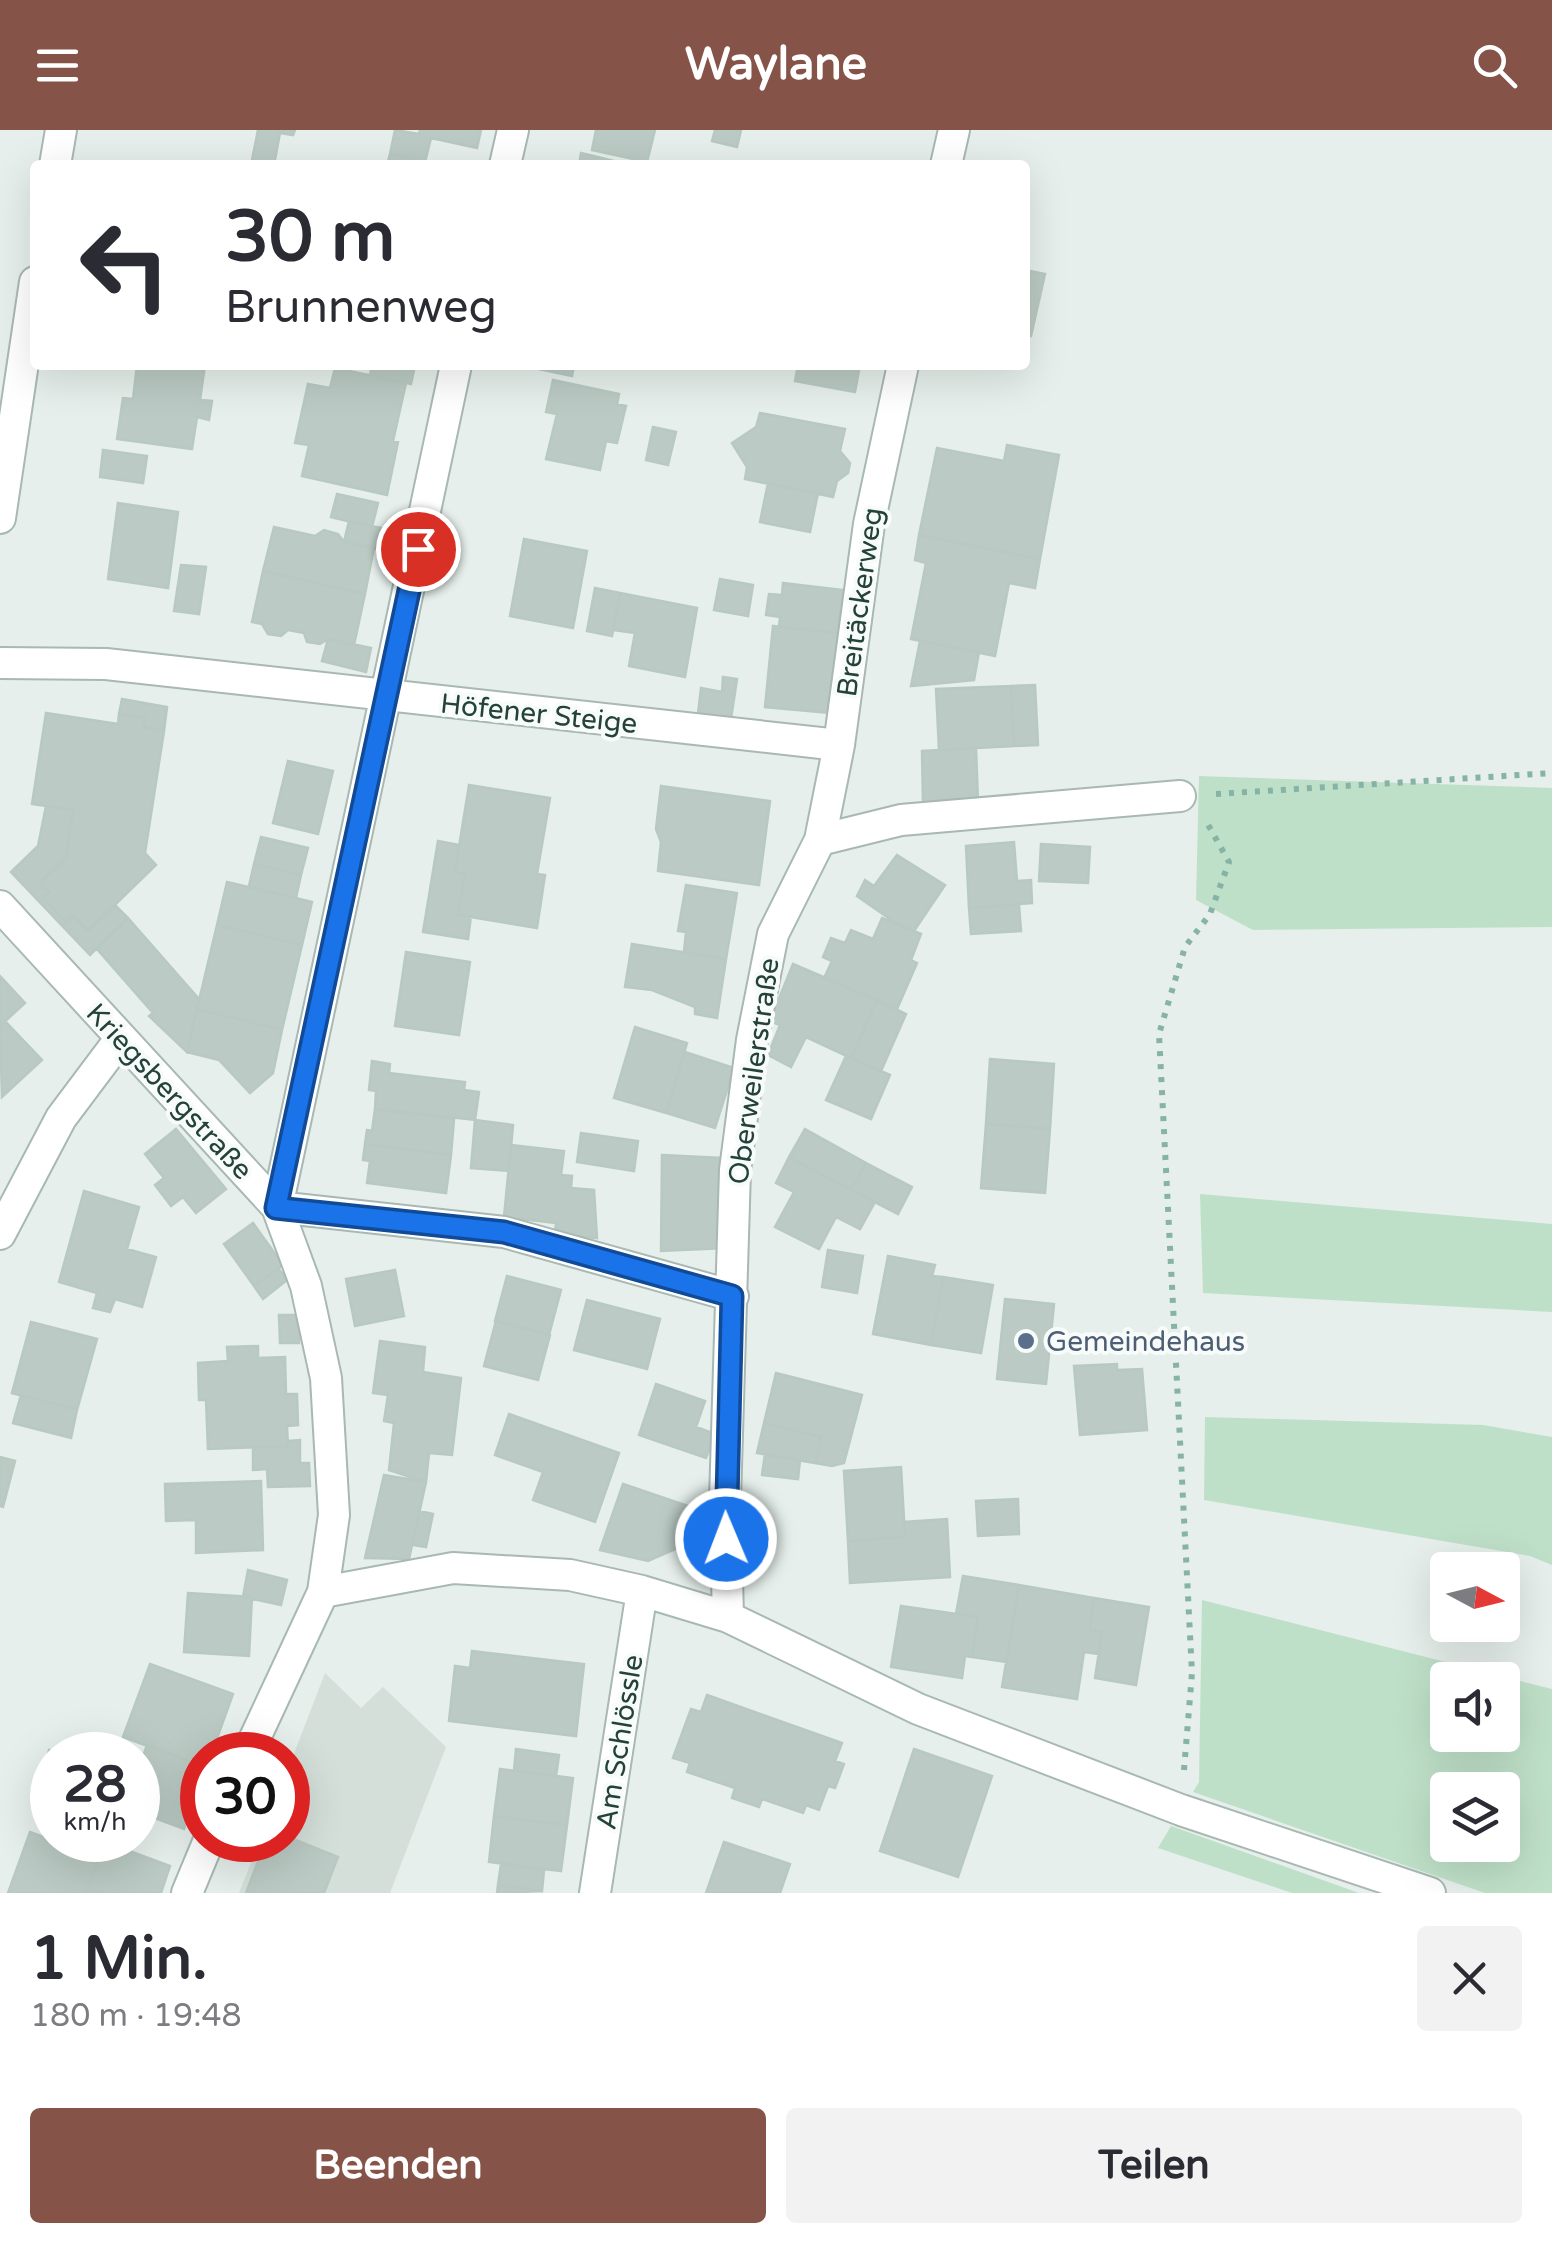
<!DOCTYPE html>
<html lang="de">
<meta charset="utf-8">
<style>
:root{--surface:#fff;--page:#f2f2f3;--text:#2b2b33;--muted:#7c7c81;--accent:#855347}
body{margin:0;font-family:"Varela Round",sans-serif;background:var(--page);color:var(--text);height:100vh;display:flex;flex-direction:column;font-size:38px;white-space:nowrap}
*{box-sizing:border-box;margin:0}
p{font-size:32px;color:var(--muted)}
.icon{flex:none;width:55px;height:55px;fill:none;stroke:currentColor;stroke-width:2;stroke-linecap:round;stroke-linejoin:round}
.map{position:relative;height:1763px;overflow:hidden}
.side{display:flex;flex-direction:column;background:var(--surface);flex:1}
.side>*{flex:none}
.banner{position:absolute;left:30px;top:30px;width:1000px;height:210px;border-radius:10px;box-shadow:0 10px 40px #0002;background:#fff;color:var(--text);overflow:hidden}
.needle{width:65px;rotate:97deg}
.controls{position:absolute;left:1430px;top:1422px;display:grid;gap:20px}
.controls a{display:grid;place-items:center;width:90px;height:90px;border-radius:10px;background:var(--surface);box-shadow:0 10px 40px #0002;font-size:50px}
.speed{position:absolute;left:30px;top:1602px;display:flex;gap:20px;font-size:50px;font-weight:700;text-align:center}
.speed>*{display:grid;place-content:center;width:130px;height:130px;border-radius:50%;background:var(--surface);box-shadow:0 10px 40px #0002;line-height:1}
.speed small{font-size:25px;font-weight:400}
.speed .limit{border:15px solid #d22;background:#fff;color:#111}
.pin{position:absolute;display:grid;place-items:center;width:85px;height:85px;color:#fff;margin:-42px;border:5px solid #fff;border-radius:50%;box-shadow:0 2px 10px #0007}
.me{position:absolute;width:110px;margin:-55px;rotate:359deg;stroke-linejoin:round;filter:drop-shadow(0 0 8px #0008)}
.turn{display:flex;align-items:center;gap:35px;height:210px;padding:0 30px;font-size:45px}
.turn .icon{width:130px;height:130px;stroke-width:2.5}
.turn b{display:block;font-size:70px;line-height:85px}
.round{display:grid;place-items:center;flex:none;width:105px;height:105px;border-radius:10px;background:var(--page)}
.head{display:flex;align-items:center;justify-content:space-between;height:170px;padding:0 30px}
h1{font-size:60px;font-weight:800;line-height:75px}
.action{display:flex;gap:20px;margin-top:auto;padding:20px 30px}
.action a{flex:1;height:115px;border-radius:10px;background:var(--accent);color:#fff;font-size:40px;font-weight:800;line-height:115px;text-align:center}
.action a+a{background:var(--page);color:var(--text)}
header{display:flex;justify-content:space-between;align-items:center;height:130px;padding:0 30px;background:var(--accent);color:#fff;font-size:45px;font-weight:800}
.map>svg:first-child{display:block}
.built{fill:#d4dfda}
.green{fill:#bfe0c8;fill-rule:evenodd}
.building{fill:#bbcac4;stroke:#b8c9c2;stroke-width:2.5}
.lines{fill:none;stroke-linecap:round;stroke-linejoin:round}
.street-casing{stroke:#a8b8b2;stroke-width:34}
.path{stroke:#86b3a5;stroke-width:6;stroke-dasharray:5 8;stroke-linecap:butt}
.street{stroke:#fff;stroke-width:30}
.route-casing{stroke:#114b97;stroke-width:25}
.route{stroke:#1a73e8;stroke-width:18}
.service-dot{fill:#5c6f8a;stroke:#f7fbf9;stroke-width:4}
.labels{text-anchor:middle;stroke-width:8;stroke-linejoin:round;paint-order:stroke}
.street-label{font-size:28px;fill:#24423a;stroke:#f7fbf9}
.service-label{font-size:28px;fill:#4e5e75;stroke:#f7fbf9;text-anchor:start}
</style>
<header><svg class="icon" aria-label="menu" viewBox="0 0 24 24"><path d="M4 6h16M4 12h16M4 18h16"/></svg>Waylane<svg class="icon" aria-label="search" viewBox="0 0 24 24"><circle cx="10" cy="10" r="6"/><path d="M15 15l6 6"/></svg></header>
<div class="map">
<svg width="1552" height="1763" viewBox="0 0 1552 1763">
<rect width="100%" height="100%" fill="#e6efeb"/>
<path class="built" d="M325 1543 361 1578 383 1557 446 1617 390 1763H239L260 1710H288V1639Z"/>
<path class="green" d="M1199 646 1552 658V797L1253 800 1196 770Z
M1200 1064 1552 1094V1182L1203 1163Z
M1205 1287 1483 1295 1552 1307V1435L1530 1426 1204 1370Z
M1202 1470 1552 1559V1763H1485L1193 1662 1199 1652ZM1448 1550H1502V1605H1448ZM1502 1660V1715H1448V1660Z
M1171 1696 1359 1763H1292L1158 1718Z"/>
<path class="building" d="M258 0H295L293 5 280 3 274 35H251Z
M395 0 419 4 420 0H481L477 18 431 8 425 32 390 24Z
M596 0H655L647 32 592 20Z
M715 0H741L737 17 712 11Z
M581 23 626 34V35H579Z
M390 24 425 32V35H387Z
M1025 140 1045 144 1031 206 1025 204Z
M137 235H205L200 270 212 271 209 290 197 287 192 319 117 309 123 268 133 269Z
M372 235H415L411 254 370 245Z
M529 235H574L572 246 529 237Z
M798 235H860L855 262 795 251Z
M335 238 406 253 393 311 398 312 387 365 302 346 309 315 295 313 308 254 330 258Z
M553 250 619 264 617 274 626 276 617 313 606 311 600 340 546 329 557 284 546 282Z
M760 283 845 299 840 321 850 333 848 343 837 351 833 367 745 349 747 337 732 313 756 297Z
M653 297 676 302 668 335 646 330Z
M1007 315 1059 325 1040 429 919 405 937 318 1004 331Z
M103 320 147 326 143 353 100 347Z
M768 353 818 363 810 402 760 392Z
M337 364 378 373 372 397 331 387Z
M118 373 178 382 168 458 108 449Z
M349 391 395 401 391 422 344 412Z
M274 397 315 406 324 400 338 404 344 412 374 418 365 464 263 441Z
M919 405 1040 429 1035 458 1009 453 995 526 911 509 926 433 915 430Z
M524 409 587 421 573 498 510 486Z
M181 435 206 437 199 484 174 481Z
M263 441 365 464 354 515 328 509 320 514 307 512 304 503 288 500 281 506 268 504 262 494 252 492Z
M720 449 753 455 748 486 714 480Z
M783 453 843 460 838 503 779 497 780 487 766 485 769 464 782 465Z
M595 458 620 463 612 506 587 501Z
M620 463 697 478 685 547 629 536 635 503 613 500Z
M773 496 838 503 829 583 765 577Z
M328 509 371 518 366 542 322 531Z
M920 511 979 522 974 550 911 556Z
M723 547 737 549 731 589 698 584 701 558 722 562Z
M1035 555 1038 615 1014 616 1011 556Z
M1011 556 1014 616 939 620 936 559Z
M122 569 167 577 164 601 144 597 145 588 119 584Z
M46 583 118 594 119 584 145 588 144 597 164 601 145 723 156 735 88 801 73 786 66 792 43 768 49 762 40 753 66 728 73 680 32 674Z
M976 618 978 672 923 674 922 621Z
M288 631 333 641 318 704 273 693Z
M469 655 550 668 537 744 545 745 537 798 458 785 465 743 455 742Z
M661 656 770 671 759 755 658 741 661 712 656 699Z
M46 676 73 680 66 728 40 753 49 762 43 768 66 792 73 786 88 801 115 775 128 788 90 825 11 742 38 716Z
M261 707 308 718 301 745 254 734Z
M438 711 459 715 455 742 465 743 458 785 471 786 468 809 423 802Z
M1014 712 1017 751 1031 750 1032 773 969 778 966 716Z
M1041 714 1090 717 1088 753 1039 751Z
M897 725 945 755 914 801 897 794 857 766 865 750 874 756Z
M254 734 301 745 296 768 249 756Z
M227 752 312 772 302 815 217 795Z
M686 755 737 763 726 829 684 822 686 802 678 801Z
M1019 775 1021 801 971 804 969 778Z
M128 788 199 869 187 922 149 886 153 883 97 819Z
M882 788 921 804 911 830 917 833 897 879 824 848 832 831 823 827 831 808 845 813 851 800 873 809Z
M217 795 302 815 282 900 197 879Z
M632 814 726 829 717 888 695 884V877L652 860 625 857Z
M406 822 470 832 459 905 395 896Z
M793 834 877 870 851 928 806 907 791 937 768 925 780 895 770 891Z
M0 846 25 873 0 896Z
M877 870 906 884 881 941 851 928Z
M197 879 282 900 273 943 250 963 219 930 187 922Z
M5 891 42 930 2 967 0 896Z
M635 897 687 913 666 983 614 968Z
M685 922 734 938 715 998 666 983Z
M846 926 890 945 871 989 826 970Z
M990 929 1054 934 1050 999 986 994Z
M372 931 390 934 389 943 465 952 464 960 479 962 475 990 375 979 376 961 369 960Z
M375 979 454 989 451 1025 365 1014 367 1000 372 1001Z
M475 990 513 995 509 1041 471 1038Z
M986 994 1050 999 1045 1063 981 1058Z
M176 999 226 1059 196 1083 183 1067 171 1076 155 1055 164 1048 145 1024Z
M805 999 866 1033 851 1060 789 1027Z
M581 1003 638 1011 634 1041 577 1032Z
M365 1014 451 1025 446 1063 367 1053 370 1031 363 1030Z
M511 1015 564 1021 561 1045 572 1046 571 1058 594 1060 597 1108 555 1104 556 1093 504 1087Z
M662 1025 722 1028 725 1118 661 1121Z
M789 1027 875 1072 860 1099 836 1087 819 1119 775 1097 794 1062 776 1053Z
M866 1033 912 1057 898 1084 851 1060Z
M84 1061 139 1077 127 1119 156 1127 142 1177 115 1169 110 1182 93 1178 97 1163 59 1152Z
M253 1093 283 1135 254 1156 224 1114Z
M828 1120 863 1126 857 1163 822 1157Z
M888 1126 935 1135 932 1146 943 1147 931 1215 873 1204Z
M278 1138 287 1150 263 1169 254 1156Z
M395 1140 404 1186 355 1196 346 1149Z
M507 1146 561 1160 549 1205 495 1191Z
M943 1147 993 1155 981 1223 931 1215Z
M1005 1169 1054 1174 1046 1254 997 1249Z
M587 1170 660 1189 647 1239 574 1220Z
M279 1185H299V1213H280Z
M496 1191 550 1205 538 1250 484 1236Z
M31 1192 97 1209 77 1280 12 1263Z
M380 1211 425 1217 423 1242 461 1248 452 1325 429 1323 426 1352 389 1340 394 1293 384 1291 388 1265 373 1263Z
M258 1216V1228L285 1227 286 1264H297L298 1295 287 1296 288 1316 208 1319 206 1270H199L198 1233 228 1231 227 1217Z
M1117 1234V1240L1142 1239 1147 1300 1080 1305 1074 1236Z
M776 1243 862 1265 844 1333 832 1336 815 1333 821 1307 764 1293Z
M656 1254 705 1271 696 1297 715 1304 706 1328 639 1305Z
M21 1265 77 1280 71 1308 13 1293Z
M509 1284 619 1323 595 1392 533 1370 543 1342 495 1325Z
M764 1293 821 1307 815 1333 757 1323Z
M300 1310V1333H309L310 1356 268 1357 267 1339 253 1340V1317L288 1316V1311Z
M765 1324 800 1330 798 1349 762 1345Z
M0 1327 15 1331 3 1377 0 1376Z
M901 1337 905 1407 848 1411 844 1341Z
M384 1345 426 1352 409 1429 365 1428Z
M261 1351 263 1420 196 1423V1390L166 1391 165 1354Z
M623 1354 694 1378 680 1417 648 1431 600 1420Z
M1018 1369 1019 1404 978 1406 976 1371Z
M419 1381 433 1384 426 1417 413 1415Z
M947 1389 950 1447 850 1453 848 1411 905 1407 904 1392Z
M248 1440 287 1450 281 1475 243 1467Z
M963 1446 1019 1455 1007 1532 972 1527 978 1487 956 1484Z
M1019 1455 1094 1468 1090 1500 1102 1502 1099 1524 1084 1522 1077 1569 1002 1557Z
M188 1463 252 1467 249 1526 184 1522Z
M1094 1468 1149 1477 1136 1555 1095 1548 1102 1502 1090 1500Z
M901 1476 978 1487 972 1527 965 1526 962 1548 891 1537Z
M472 1521 584 1534 576 1606 449 1591 455 1536 470 1538Z
M150 1534 233 1564 211 1625H202V1636L123 1607Z
M707 1565 842 1613 835 1631 844 1634 835 1658 828 1656 819 1680 806 1675 803 1683 762 1669 759 1677 732 1668 735 1658 687 1642 690 1633 673 1628 691 1579 701 1582Z
M147 1615 202 1636V1647L184 1699 138 1682V1640Z
M516 1619 559 1625 556 1646 514 1641Z
M914 1619 992 1646 958 1747 880 1721Z
M49 1620 67 1625H52V1660L40 1657Z
M500 1639 573 1648 567 1695 494 1686Z
M494 1686 567 1695 561 1741 489 1732Z
M30 1702 99 1728 86 1763H8Z
M288 1707 338 1727 324 1763H246L266 1710Z
M90 1710H100L170 1736 161 1763H86L99 1728 85 1723Z
M724 1712 790 1734 780 1763H706Z
M501 1734 544 1740 542 1761 498 1755Z
M498 1755 542 1761 497 1763Z"/>
<g class="lines">
<g class="street-casing">
<path id="street" d="M55 35 61 0
M505 35 513 0
M946 35 954 0
M456 235 277 1077 504 1102 733 1166
M0 388 35 152
M0 533 106 534 839 615
M820 710 901 690 1180 666
M0 776 277 1077 306 1156 326 1248 334 1385 323 1462 247 1625
M0 1104 61 988 121 908
M323 1462 453 1438 570 1445 642 1461 728 1487 918 1579 1181 1680 1430 1763
M728 1487 725 1370 735 1040 752 910 773 804 820 710 839 615 869 394 903 235
M187 1763 209 1710
M595 1763 642 1461"/>
</g>
<path class="path" d="M1216 664 1552 643
M1184 1640 1192 1543 1159 904 1185 817 1210 784 1229 732 1206 691"/>
<use href="#street" class="street"/>
</g>
<g class="lines">
<g class="route-casing">
<path id="route" d="M418 419 276 1078 504 1102 732 1166 726 1409"/>
</g>
<use href="#route" class="route"/>
</g>
<circle class="service-dot" cx="1026" cy="1211" r="10"/>
<g class="labels">
<g class="street-label">
<text transform="translate(859 472) rotate(-82)" y="10">Breitäckerweg</text>
<text transform="translate(539 583) rotate(6)" y="10">Höfener Steige</text>
<text transform="translate(753 941) rotate(-82)" y="10">Oberweilerstraße</text>
<text transform="translate(170 961) rotate(47)" y="10">Kriegsbergstraße</text>
<text transform="translate(619 1612) rotate(-81)" y="10">Am Schlössle</text>
</g>
<g class="service-label">
<text x="1046" y="1221">Gemeindehaus</text>
</g>
</g>
</svg>
<div class="controls">
<a><svg class="needle" viewBox="-14 -14 28 28"><path d="M0-13l5 13h-10z" fill="#e53935"/><path d="M0 13l5-13h-10z" fill="#7c7c81"/></svg></a>
<a><svg class="icon" aria-label="sound" viewBox="0 0 24 24"><path d="M4 9h4l5-4v14l-5-4H4zM17 9q2 3 0 6"/></svg></a>
<a><svg class="icon" aria-label="layers" viewBox="0 0 24 24"><path d="M12 4l9 5-9 5-9-5zM3 14l9 5 9-5"/></svg></a>
</div>
<div class="speed"><div>28<small>km/h</small></div><div class="limit">30</div></div>
<div class="pin" style="left:418px;top:419px;background:#d93025"><svg class="icon" aria-label="arrive" viewBox="0 0 24 24"><path d="M6 21V4h12l-3 4 3 4H6"/></svg></div>
<svg class="me" style="left:726px;top:1409px" viewBox="-20 -20 40 40"><circle r="17" fill="#1a73e8" stroke="#fff" stroke-width="3"/><path d="M0-11L8 9 0 5-8 9z" fill="#fff"/></svg>
<div class="banner">
<div class="turn"><svg class="icon" aria-label="left" viewBox="0 0 24 24"><path d="M17 20v-9H6M10 6l-5 5 5 5"/></svg><div><b>30 m</b>Brunnenweg</div></div>
</div>
</div>
<section class="side">
<div class="head"><div><h1>1 Min.</h1><p>180 m · 19:48</p></div><a class="round"><svg class="icon" aria-label="close" viewBox="0 0 24 24"><path d="M6 6l12 12M18 6L6 18"/></svg></a></div>
<div class="action"><a>Beenden</a><a>Teilen</a></div>
</section>
